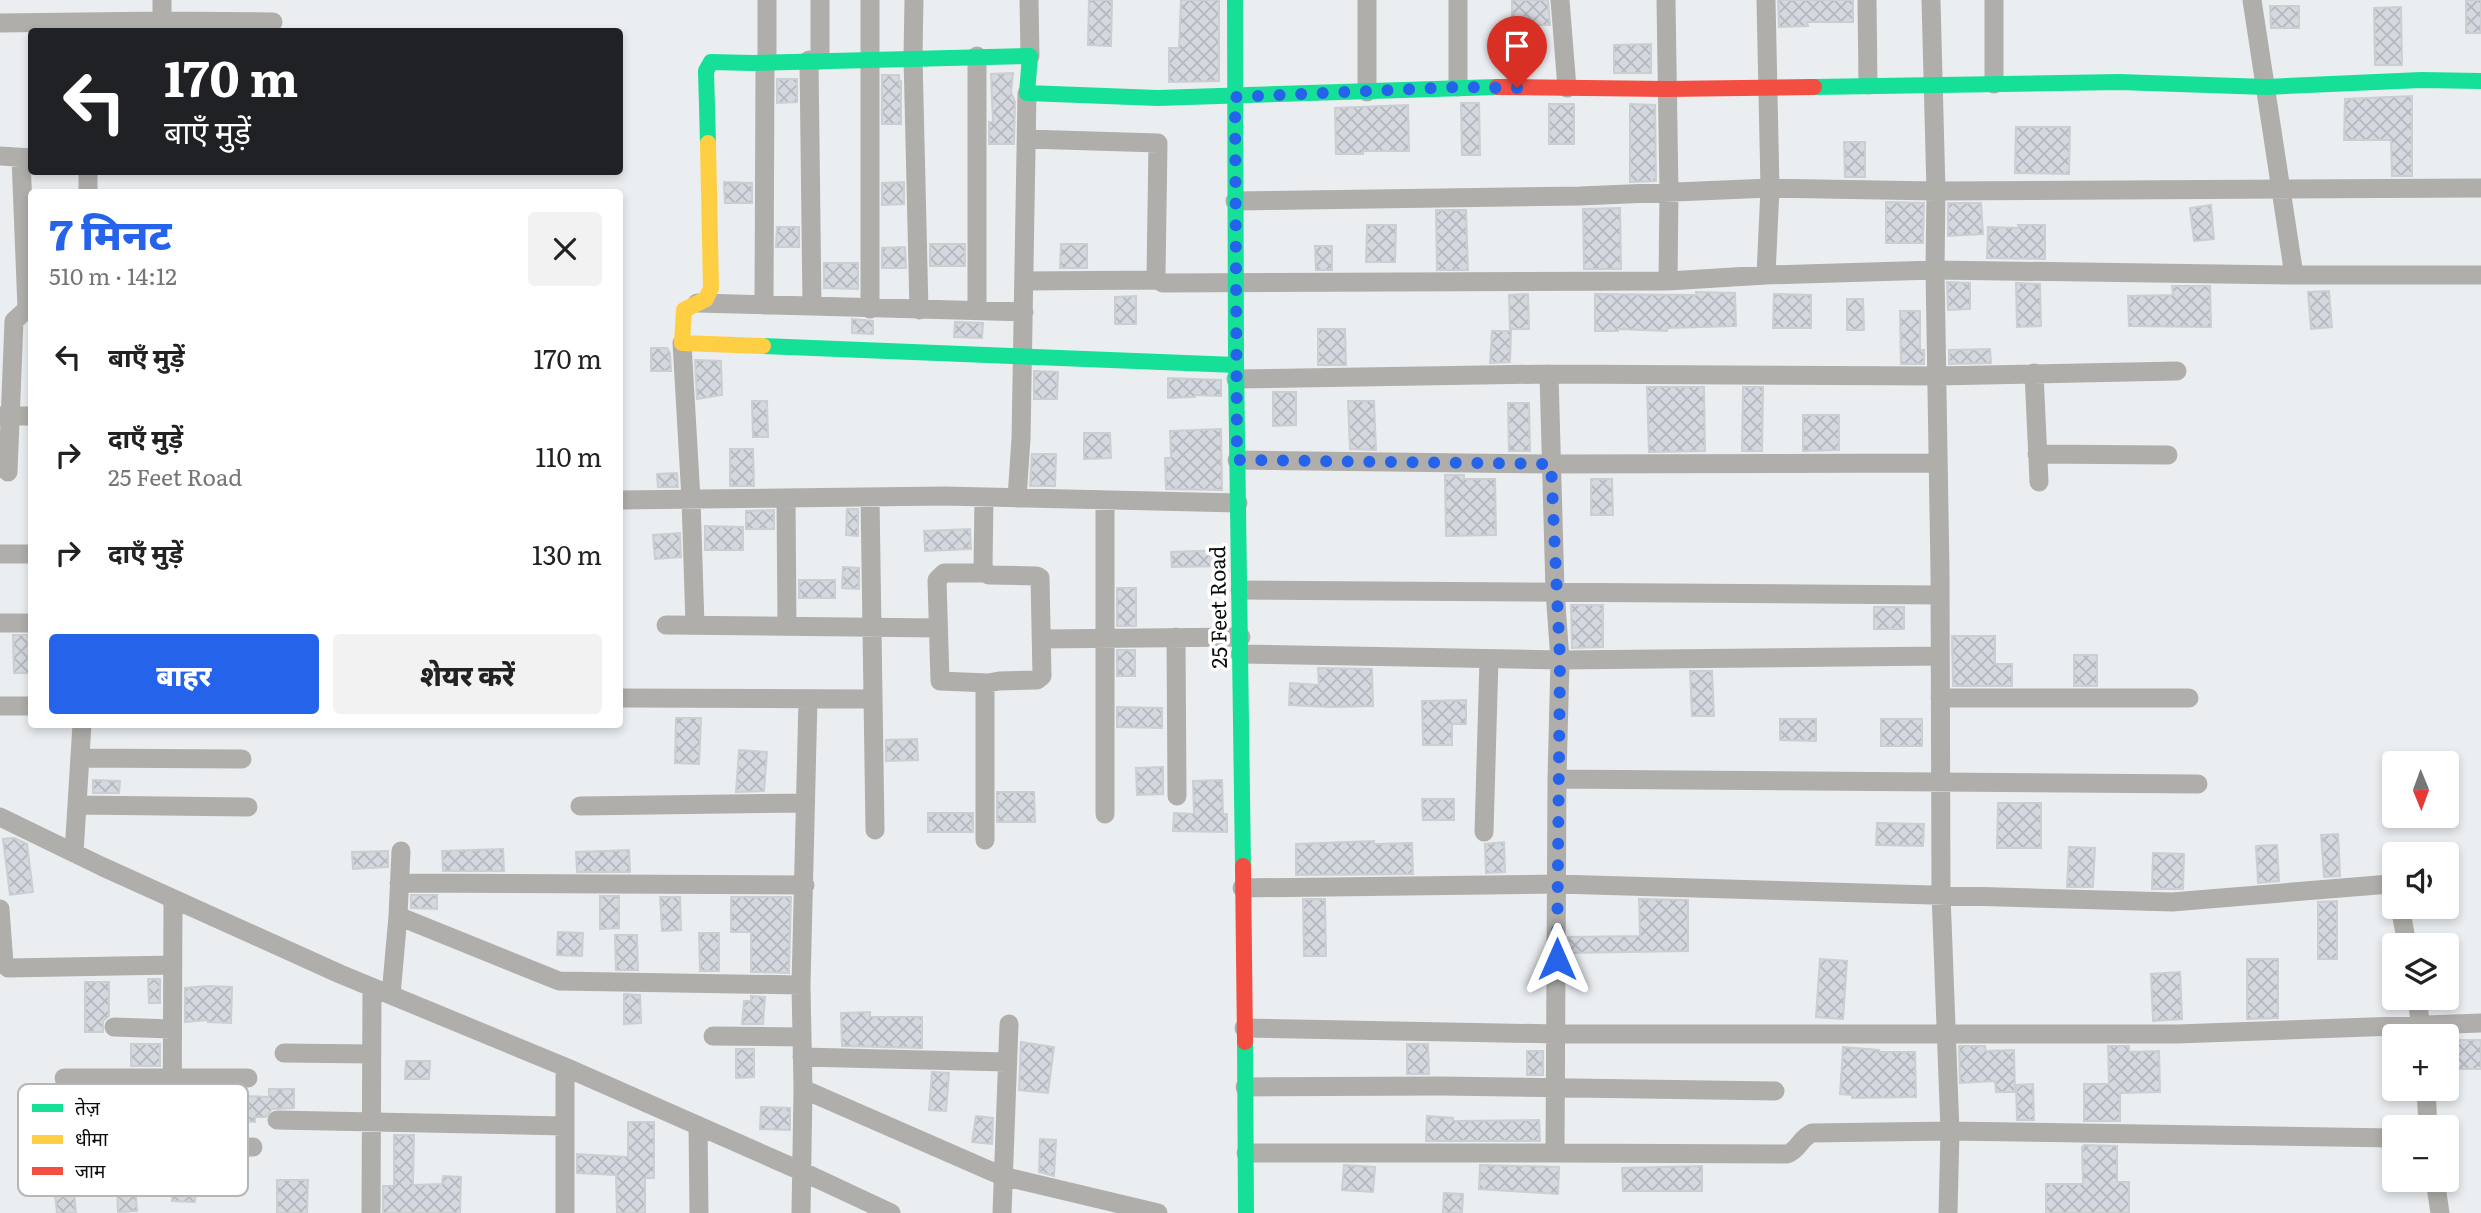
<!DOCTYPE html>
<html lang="hi">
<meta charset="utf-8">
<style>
:root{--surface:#fff;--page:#f2f2f2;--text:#222;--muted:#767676;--accent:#2563eb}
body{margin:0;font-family:Literata,"Noto Sans Devanagari",serif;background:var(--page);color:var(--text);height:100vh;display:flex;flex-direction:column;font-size:26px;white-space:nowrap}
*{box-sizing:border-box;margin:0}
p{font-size:23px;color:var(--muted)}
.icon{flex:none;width:38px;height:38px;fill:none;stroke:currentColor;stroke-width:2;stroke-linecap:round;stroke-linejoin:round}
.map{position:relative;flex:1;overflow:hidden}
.panel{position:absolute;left:28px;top:189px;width:595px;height:539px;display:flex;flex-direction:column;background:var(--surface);border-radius:7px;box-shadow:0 4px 10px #0003}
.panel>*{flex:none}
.hud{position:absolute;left:28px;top:28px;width:595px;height:147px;border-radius:7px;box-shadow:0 4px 10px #0003;background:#202124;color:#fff;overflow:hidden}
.needle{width:46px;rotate:179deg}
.tools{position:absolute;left:2382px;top:751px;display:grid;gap:14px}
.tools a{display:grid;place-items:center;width:77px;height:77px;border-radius:7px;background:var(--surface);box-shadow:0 4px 10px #0003;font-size:35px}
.pin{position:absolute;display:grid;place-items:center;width:60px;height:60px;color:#fff;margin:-72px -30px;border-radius:50% 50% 50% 0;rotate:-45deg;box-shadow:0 0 7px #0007}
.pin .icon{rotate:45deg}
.me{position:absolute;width:77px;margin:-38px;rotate:0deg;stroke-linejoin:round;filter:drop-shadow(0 0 5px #0008)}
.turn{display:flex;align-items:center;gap:24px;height:147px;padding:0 21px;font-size:32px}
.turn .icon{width:91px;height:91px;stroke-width:2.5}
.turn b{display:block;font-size:49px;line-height:60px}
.round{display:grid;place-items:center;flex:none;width:74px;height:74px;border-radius:7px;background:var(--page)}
.overview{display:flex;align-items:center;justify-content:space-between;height:119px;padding:0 21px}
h1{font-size:42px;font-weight:800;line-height:52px;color:var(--accent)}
.action{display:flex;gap:14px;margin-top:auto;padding:14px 21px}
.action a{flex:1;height:80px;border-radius:7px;background:var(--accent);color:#fff;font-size:28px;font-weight:800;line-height:80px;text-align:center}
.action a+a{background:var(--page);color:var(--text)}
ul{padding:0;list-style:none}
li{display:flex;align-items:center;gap:21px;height:98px;padding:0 21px}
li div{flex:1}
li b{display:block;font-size:26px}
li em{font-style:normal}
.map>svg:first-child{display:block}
.building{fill:url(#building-cross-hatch);stroke:#cccfd1;stroke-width:2}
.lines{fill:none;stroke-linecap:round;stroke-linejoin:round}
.street{stroke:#b0aeab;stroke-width:19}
.fast{stroke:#16e098;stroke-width:16}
.slow{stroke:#ffcf43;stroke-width:16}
.jam{stroke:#f24e42;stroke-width:16}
.route{stroke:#2563eb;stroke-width:12;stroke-dasharray:0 21.6}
.labels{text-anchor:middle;stroke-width:7;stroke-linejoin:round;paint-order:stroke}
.street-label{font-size:21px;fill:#0a0c0d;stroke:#fff}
.key{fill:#fff;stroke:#b6b6b6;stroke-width:2}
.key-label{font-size:19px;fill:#0a0c0d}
</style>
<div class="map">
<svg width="2481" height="1213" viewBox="0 0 2481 1213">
<defs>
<pattern id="building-cross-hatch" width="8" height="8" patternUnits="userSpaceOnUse" patternTransform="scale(1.75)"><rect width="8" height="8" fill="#d4d8df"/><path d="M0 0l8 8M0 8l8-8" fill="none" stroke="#b5b8be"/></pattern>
</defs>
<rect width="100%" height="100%" fill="#ebeef1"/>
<path class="building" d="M1089 0H1112L1111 46 1088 45Z
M1181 0H1219V81L1169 82V48H1179Z
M1512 0H1548L1550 25H1512Z
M1778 0H1853V22H1807L1808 26 1779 27Z
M2466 0H2481V33H2466Z
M2270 6H2299V28H2271Z
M2401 7 2402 65H2375L2374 8Z
M1651 44V73H1614V45Z
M1013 73 1011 92 1015 102 1014 144H989V122H993L991 74Z
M882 75H899V81H901V124H882Z
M777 79H797V102L777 103Z
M2412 96V176H2392L2391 140H2344L2345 99Z
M1461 103H1479L1480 155H1462Z
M1549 104H1574V144H1549Z
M1630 104 1655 105 1656 181 1630 182Z
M1408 105 1409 151H1363V154H1336L1335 108Z
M2016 127H2070L2069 174 2015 173Z
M1844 142H1865V177H1845Z
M724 182 752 183V203H725Z
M904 182V204L882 205V183Z
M1886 202 1924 203 1923 243H1886Z
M1948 203H1981L1983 234 1948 236Z
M2211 205 2214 239 2194 241 2190 208Z
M1620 208 1621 269H1584L1583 209Z
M1436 210H1466L1468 270H1437Z
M1367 225H1396L1395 262H1366Z
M2018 225H2045V259L1987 258 1988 227 2019 228Z
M777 227H799V247H776Z
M930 244H965V266H930Z
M1061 244H1087V268H1060Z
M1315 246H1332V270H1316Z
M905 247 906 268H882V248Z
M824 263H858V289L824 288Z
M1947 282 1970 283V309L1948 310Z
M2016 283 2040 284 2041 326 2017 327Z
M2172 286H2210L2211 327 2129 326 2128 296 2173 295Z
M2329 291 2332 327 2311 329 2308 292Z
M1696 292 1735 293 1736 326 1668 328 1667 331 1618 329V331H1595V294L1696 295Z
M1528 294 1529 329H1510L1509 295Z
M1774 294 1811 295V328H1773Z
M1136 296V324H1115V297Z
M1847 299H1863L1864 330H1847Z
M1900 311H1920V350H1924V364H1901Z
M852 319 873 321V334L852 333Z
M955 322 983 323 982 338 954 337Z
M1318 329H1345L1346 365H1318Z
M1492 331H1511L1510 362 1490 363Z
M651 348H667L670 353 671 371H651Z
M1990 349 1991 363 1949 364V350Z
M695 360 721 361 722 395 697 399Z
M1034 371 1058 372 1057 399H1034Z
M1168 378 1221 380V396L1195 395V397L1168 398Z
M1647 387H1704L1705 451 1649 452Z
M1743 387H1763L1762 451H1742Z
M1273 392H1296V425L1273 426Z
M752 401H767L768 437H753Z
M1348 401H1374L1376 450 1350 449Z
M1508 403H1529L1530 451H1509Z
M1803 415H1839V450L1803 451Z
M1221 429 1222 490 1166 489 1165 458H1171L1170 431Z
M1084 433H1110L1111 458 1084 459Z
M730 449H753L754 486H730Z
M1032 454H1056L1055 486H1030Z
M677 473 678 487H658L657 474Z
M1445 475H1464V479H1495L1496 535 1446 536Z
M1591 479H1612L1613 515H1591Z
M847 509H858V536L846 535Z
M774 510V529H746V511Z
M705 526 743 527V550H705Z
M970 529 971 549 925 551 924 531Z
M680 533 681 557 655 559 653 535Z
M1224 550V566L1172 567 1171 552Z
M843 567 859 568V589L842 588Z
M799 580H835V598H799Z
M1117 588H1136V626H1117Z
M1571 605H1603V647L1572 648Z
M1874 607H1904V629H1874Z
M13 635H28L29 673H14Z
M1952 636H1995V664H2012V686H1953Z
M1117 650H1135V676H1117Z
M2074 655H2097V686H2074Z
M1318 668 1372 669 1373 706 1332 707 1289 705 1290 683 1319 685Z
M1690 671H1712L1714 716H1692Z
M1466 700V724H1452V745H1423L1422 701Z
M1117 707 1162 708V728L1117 727Z
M676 718H701L699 764 675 763Z
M1780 719H1816V741L1780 740Z
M1881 719H1922V746H1881Z
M917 739 918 760 886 761V740Z
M739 750 767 752 764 791 736 792Z
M1163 767V794L1137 795 1136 768Z
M93 780 120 781 119 793H93Z
M1222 780 1223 814H1227V832L1173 831 1174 813 1194 814 1193 781Z
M997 792H1034L1035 822H997Z
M1422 799H1454V820H1423Z
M1998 803H2041V848H1997Z
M928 813H973V832H928Z
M1877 823 1924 824 1923 846 1876 845Z
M2338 834 2340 876 2324 877 2321 835Z
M14 838 27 844 33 892 10 895 3 839Z
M1374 841V844L1412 843 1413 874 1296 875V844Z
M1504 842 1505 872 1486 873 1485 844Z
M2277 845 2279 881 2258 883 2256 846Z
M2069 847 2095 848 2093 887H2067Z
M503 849 504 871H443L442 851Z
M629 850 630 872H577L576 852Z
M388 851V867L353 869 352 852Z
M2153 853 2184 854 2183 889H2152Z
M411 895H437V909L411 908Z
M600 896H619V928L600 929Z
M660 897H680L681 930 662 931Z
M731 897H791L789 973 751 972V932H731Z
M1303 899H1325L1326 956H1304Z
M1639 899 1688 900V951L1568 953V937L1640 936Z
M2337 901V959H2318V902Z
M558 932 583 933 582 956 557 955Z
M699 933H719V971H700Z
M615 935H637L638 970H616Z
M1820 959 1847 961 1843 1019 1816 1017Z
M2247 959H2278V1018L2247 1019Z
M2180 972 2182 1019 2153 1021 2151 974Z
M148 979H160V1003H149Z
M85 982H109V1016L103 1021V1032H85Z
M209 986 232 987 231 1023 208 1022V1020L185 1022V988Z
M624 994 640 995 641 1023 624 1024Z
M751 996 765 997 763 1024H742L744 1001H751Z
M870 1012V1017H922V1048L842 1046 841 1013Z
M2449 1040H2481V1069H2449Z
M1021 1042 1054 1047 1048 1093 1019 1090Z
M131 1044H160V1066H131Z
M1407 1044H1428L1429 1074H1407Z
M1959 1046H1985L1986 1051 2014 1050 2015 1092H1996L1995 1081 1960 1083Z
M2108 1046H2129V1052L2159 1051 2160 1092 2120 1093V1121H2084V1084H2109Z
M1843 1047 1879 1050V1052H1915L1916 1097 1852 1098V1095L1840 1094Z
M736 1049H754V1077L736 1078Z
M1527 1051H1543V1075H1527Z
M406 1061H430L429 1079H405Z
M932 1072 949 1073 946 1111 929 1110Z
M2033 1084 2034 1120H2017L2016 1085Z
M269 1089H294V1108L272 1109 266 1117H255V1122L202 1119 201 1135 184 1136V1090H204L203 1094 269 1097Z
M761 1107 790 1108V1130L760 1129Z
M976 1116 993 1118 992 1144 972 1142Z
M1427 1116 1453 1118V1121L1539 1120 1540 1141H1426Z
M628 1122H654V1178H645V1213H617L616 1175 577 1173V1154L628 1157Z
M394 1135H414L413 1185 442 1184 443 1176 461 1177 460 1213H383V1186H394Z
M1040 1139 1056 1140 1054 1176 1039 1172Z
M2084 1145 2117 1146V1182H2129V1213H2046V1184H2083L2082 1147Z
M174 1160H197L195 1202 172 1201Z
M1344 1165 1375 1167 1373 1192 1342 1190Z
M1480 1165 1559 1167 1558 1194 1479 1189Z
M1702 1166V1191H1623L1622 1168Z
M277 1180H308L307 1213H277Z
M73 1183 76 1213H57L54 1185Z
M135 1184 137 1211 118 1212 117 1185Z
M1444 1193 1463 1194 1462 1213H1443Z"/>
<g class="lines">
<path class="street" d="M162 0V21L273 22
M820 0V60
M870 0V309
M914 0 913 57 919 310
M1029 0 1030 56
M1367 0V92
M1560 0 1567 88
M1666 0 1669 192 1668 281
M1766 0 1770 188 1766 275
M1867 0 1868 85
M1931 0 1936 191 1935 270 1940 572 1941 894 1950 1131 1948 1213
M1994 0V84
M0 23 162 21V32
M977 56V311
M809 60 812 306 1024 312
M767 62V0
M1458 87V0
M1027 139 1158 143 1156 275 1158 280 1163 283 1668 281 1766 275 1935 270 2294 275 2252 0
M0 156 32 158
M88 192V172
M1235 201 1580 196 1770 188 1936 191 2481 188
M2294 275H2481
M1025 281 1158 280
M697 303 812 306
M764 305 765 62
M682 343 691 499 695 625
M2034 373 2039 482
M1549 374 1555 591 1560 660 1557 779
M1236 379 1549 374 1937 376 2177 371
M0 416H32
M2037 454 2168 455
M1237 460 1551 464 1937 463
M8 472 14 321 27 309 21 158
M870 497 875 830
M984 497 983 568 989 575 1037 576 1040 578 1042 676 1037 680 999 681 988 683 985 690V840
M786 498 787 626
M1017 498 1021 439 1027 93
M620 500 945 496 1238 503
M1105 500V814
M0 554H32
M986 573H944L937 580 940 681 988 683
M1240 590 1940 595
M0 623H32
M666 625 938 628
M1176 637 1177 796
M1042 639 1241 637
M1240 654 1560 660 1940 656
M620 698 872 699
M1940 698H2189
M0 706H32
M80 758 242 759
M2198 784 1557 779 1555 1153 1787 1154C1799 1150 1800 1138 1812 1133L1950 1131 2394 1138
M77 805 248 807
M580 806 805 803
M0 817 103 867 340 974 565 1067 801 1171 891 1213
M1484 832 1489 659
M74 853 82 724
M399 883 805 885
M1242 888 1557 884 2172 902 2390 884 2394 885
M2400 906 2407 945
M0 909 4 964 8 968 173 965
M398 916 401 851
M391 995 398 916 559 981 801 985
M2417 998 2422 1035
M114 1027 172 1029
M1244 1028 1557 1034H2177L2481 1023
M713 1036 802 1037
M284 1053 372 1054
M802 1057 1007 1062
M565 1067V1213
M64 1078H248
M1245 1087 1442 1086 1775 1091
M2426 1088 2428 1127
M803 1089 801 985 808 699
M277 1120 565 1126
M698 1126 699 1213
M110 1148H172L173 899
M172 1148 253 1147
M1246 1153H1555
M2435 1180 2440 1213
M371 1213 372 988
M801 1213 803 1089 1002 1176 1158 1213
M1002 1213 1009 1024"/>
<path class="fast" d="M1235 0 1236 365 1243 866
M1814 87 2119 82 2266 87 2421 80 2481 81
M708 143 706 71 711 62 752 63 1030 56 1027 93 1158 98 1497 87
M763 346 1236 365
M1245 1042 1246 1213"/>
<path class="slow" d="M708 143 711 288 706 299 684 310 682 343 763 346"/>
<path class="jam" d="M1497 87 1667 89 1814 87
M1243 866 1245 1042"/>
</g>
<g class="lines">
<path class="route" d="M1517 88 1458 87 1235 97 1237 460 1551 464 1560 660 1557 959"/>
</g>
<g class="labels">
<g class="street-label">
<text transform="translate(1219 607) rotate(-91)" y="7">25 Feet Road</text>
</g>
</g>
<rect x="18" y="1084" width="230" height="112" rx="10" class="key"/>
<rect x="32" y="1104" width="31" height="8" fill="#16e098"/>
<rect x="32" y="1135" width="31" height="9" fill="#ffcf43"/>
<rect x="32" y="1167" width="31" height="8" fill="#f24e42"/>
<g class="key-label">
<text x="75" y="1115">तेज़</text>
<text x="75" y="1146">धीमा</text>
<text x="75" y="1178">जाम</text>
</g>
</svg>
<div class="tools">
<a><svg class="needle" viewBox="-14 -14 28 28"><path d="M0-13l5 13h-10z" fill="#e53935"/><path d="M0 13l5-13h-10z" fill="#767676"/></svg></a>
<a><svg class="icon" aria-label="sound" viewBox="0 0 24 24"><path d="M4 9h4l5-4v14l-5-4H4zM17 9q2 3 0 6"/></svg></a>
<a><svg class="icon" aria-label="layers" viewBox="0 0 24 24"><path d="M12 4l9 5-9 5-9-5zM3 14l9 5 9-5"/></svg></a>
<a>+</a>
<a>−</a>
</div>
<div class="pin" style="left:1517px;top:88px;background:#d93025"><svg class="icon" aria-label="arrive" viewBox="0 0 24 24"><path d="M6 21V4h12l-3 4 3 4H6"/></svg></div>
<svg class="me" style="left:1557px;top:959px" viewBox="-20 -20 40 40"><path d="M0-17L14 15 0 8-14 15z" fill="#2563eb" stroke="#fff" stroke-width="4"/></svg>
<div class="hud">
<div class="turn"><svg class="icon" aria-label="left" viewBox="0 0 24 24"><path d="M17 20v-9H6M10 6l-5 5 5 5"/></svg><div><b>170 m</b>बाएँ मुड़ें</div></div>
</div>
<section class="panel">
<div class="overview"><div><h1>7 मिनट</h1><p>510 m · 14:12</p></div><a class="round"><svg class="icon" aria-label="close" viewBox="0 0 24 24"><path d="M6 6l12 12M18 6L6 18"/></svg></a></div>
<ul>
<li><svg class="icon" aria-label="left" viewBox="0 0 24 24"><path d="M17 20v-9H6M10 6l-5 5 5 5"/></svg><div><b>बाएँ मुड़ें</b></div><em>170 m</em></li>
<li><svg class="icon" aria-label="right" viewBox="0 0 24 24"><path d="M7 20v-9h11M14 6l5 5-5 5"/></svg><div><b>दाएँ मुड़ें</b><p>25 Feet Road</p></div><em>110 m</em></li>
<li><svg class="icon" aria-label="right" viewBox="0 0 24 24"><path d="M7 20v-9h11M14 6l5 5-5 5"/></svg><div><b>दाएँ मुड़ें</b></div><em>130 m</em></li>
</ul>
<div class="action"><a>बाहर</a><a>शेयर करें</a></div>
</section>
</div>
